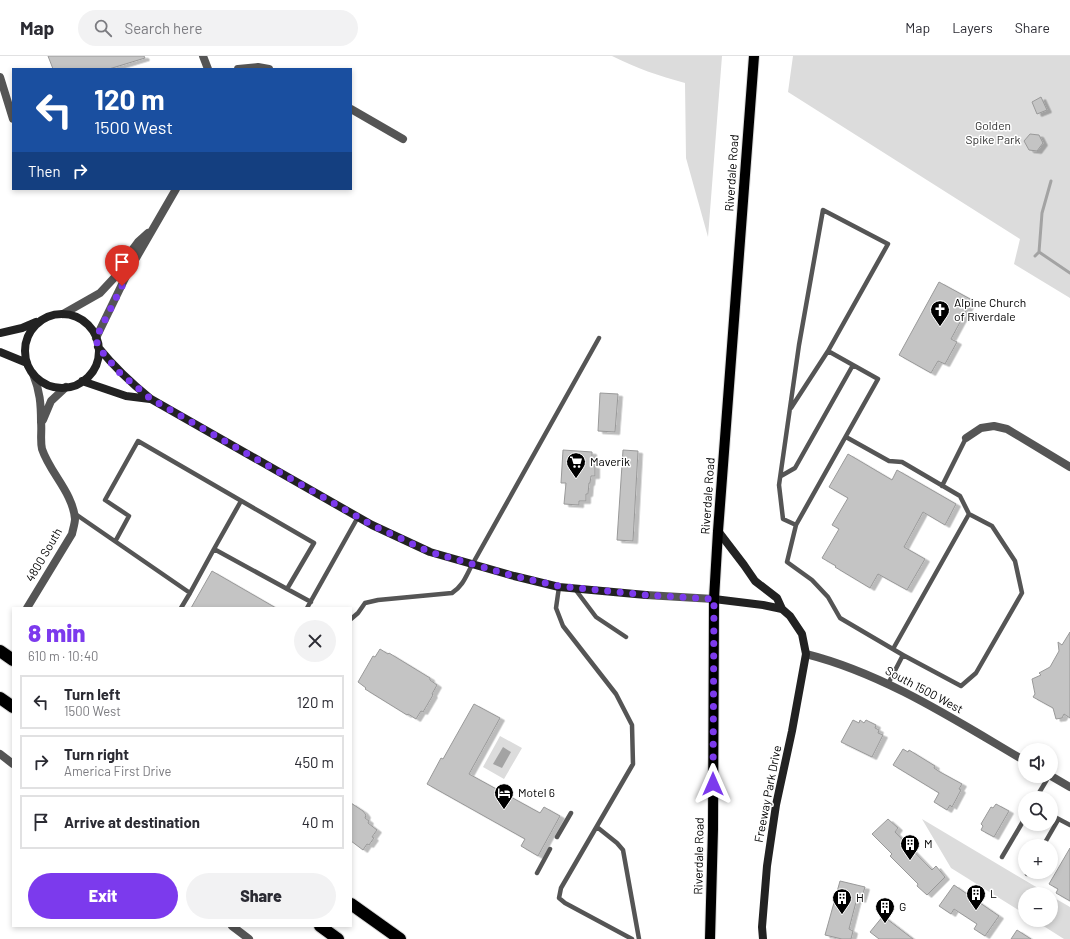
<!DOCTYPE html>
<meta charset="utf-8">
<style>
:root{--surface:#fff;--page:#f2f2f3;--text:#2b2b33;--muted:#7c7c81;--line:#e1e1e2;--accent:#7c3aed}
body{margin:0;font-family:Barlow,sans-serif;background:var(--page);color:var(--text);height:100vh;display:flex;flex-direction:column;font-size:15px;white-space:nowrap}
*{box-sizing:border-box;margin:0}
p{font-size:13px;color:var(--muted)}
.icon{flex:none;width:22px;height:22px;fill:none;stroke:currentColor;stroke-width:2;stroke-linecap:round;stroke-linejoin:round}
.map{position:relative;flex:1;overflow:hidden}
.drawer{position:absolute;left:12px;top:551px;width:340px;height:320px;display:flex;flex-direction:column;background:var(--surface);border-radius:0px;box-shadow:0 2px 6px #0003}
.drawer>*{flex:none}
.guide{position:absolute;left:12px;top:12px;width:340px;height:122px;border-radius:0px;box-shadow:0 2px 6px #0003;background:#1a4fa0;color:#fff;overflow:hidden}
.buttons{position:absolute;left:1018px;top:687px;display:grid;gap:8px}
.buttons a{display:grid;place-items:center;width:40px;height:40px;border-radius:50%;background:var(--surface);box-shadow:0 2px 6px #0003;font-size:20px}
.pin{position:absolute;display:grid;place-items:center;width:34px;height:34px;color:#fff;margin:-41px -17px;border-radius:50% 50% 50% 0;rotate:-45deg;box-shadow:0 0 4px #0007}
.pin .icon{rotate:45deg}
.me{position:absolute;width:44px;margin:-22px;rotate:0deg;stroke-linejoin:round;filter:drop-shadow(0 0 3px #0008)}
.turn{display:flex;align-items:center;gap:14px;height:84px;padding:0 16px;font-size:18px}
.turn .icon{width:52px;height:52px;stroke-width:2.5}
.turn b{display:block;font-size:28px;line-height:34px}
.then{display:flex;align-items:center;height:38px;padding:0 16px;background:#0003;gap:8px;font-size:15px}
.round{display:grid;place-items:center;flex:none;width:42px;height:42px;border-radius:21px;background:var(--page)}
.headline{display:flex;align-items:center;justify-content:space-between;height:68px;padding:0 16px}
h1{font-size:24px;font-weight:800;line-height:30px;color:var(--accent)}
.button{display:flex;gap:8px;margin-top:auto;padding:8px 16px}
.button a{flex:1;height:46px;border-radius:24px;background:var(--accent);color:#fff;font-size:16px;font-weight:800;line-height:46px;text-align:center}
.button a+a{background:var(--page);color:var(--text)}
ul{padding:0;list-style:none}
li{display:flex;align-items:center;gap:12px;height:54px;margin:0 8px 6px;padding:0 8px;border:2px solid var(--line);border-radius:0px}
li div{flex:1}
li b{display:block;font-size:15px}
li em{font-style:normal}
header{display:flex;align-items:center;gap:24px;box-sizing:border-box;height:56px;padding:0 20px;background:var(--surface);border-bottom:1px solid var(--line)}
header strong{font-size:19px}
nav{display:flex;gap:22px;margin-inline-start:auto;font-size:14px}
.search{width:280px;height:36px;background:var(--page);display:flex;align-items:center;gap:10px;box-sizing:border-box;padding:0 14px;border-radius:22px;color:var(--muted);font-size:15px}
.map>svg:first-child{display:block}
.green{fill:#dcdcdc}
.water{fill:#a3a3a3}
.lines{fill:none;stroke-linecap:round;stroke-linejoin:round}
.stream{stroke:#a3a3a3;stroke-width:3}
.building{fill:#c4c4c4;stroke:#999;filter:url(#shadow)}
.primary-casing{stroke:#dbdbdb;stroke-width:12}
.highway-casing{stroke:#dbdbdb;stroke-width:14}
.lane{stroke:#555;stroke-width:4.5}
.street{stroke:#555;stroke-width:8}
.secondary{stroke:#222;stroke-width:8}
.primary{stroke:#000;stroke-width:10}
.highway{stroke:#000;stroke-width:12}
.route{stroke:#7c3aed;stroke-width:7;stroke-dasharray:0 12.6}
.labels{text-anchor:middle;stroke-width:3;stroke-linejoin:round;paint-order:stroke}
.park-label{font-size:12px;fill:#333;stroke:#fff}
.street-label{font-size:12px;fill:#000;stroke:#fff}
.poi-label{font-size:12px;fill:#000;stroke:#fff;text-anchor:start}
</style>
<header>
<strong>Map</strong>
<div class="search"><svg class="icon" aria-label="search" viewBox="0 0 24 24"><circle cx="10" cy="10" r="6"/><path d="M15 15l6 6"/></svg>Search here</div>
<nav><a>Map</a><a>Layers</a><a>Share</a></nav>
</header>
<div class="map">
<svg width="1070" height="883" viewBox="0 0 1070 883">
<defs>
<filter id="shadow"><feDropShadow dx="4.5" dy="2.5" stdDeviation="0" flood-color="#0004"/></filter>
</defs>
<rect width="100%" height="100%" fill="#fff"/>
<path class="green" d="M612 0H722L708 181 686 102 685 27C659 20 636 12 612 0Z
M793 0H1070V242L1014 208 1020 183 788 36Z
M500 680 522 692 504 723 483 711Z
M922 763 1048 838H1025V858L951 812Z
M1051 840 1070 851V883H1064L1034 864H1051Z"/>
<path class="water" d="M503 691 511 696 502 712 493 708Z"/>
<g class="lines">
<path class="stream" d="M1039 196 1070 217
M1035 200 1039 196 1042 157 1051 125"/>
</g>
<path class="building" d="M48 0H144L145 2 109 13H53Z
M1041 41 1047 54 1037 58 1032 46Z
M1030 78 1039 79 1043 87 1037 95 1029 94 1024 85Z
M939 226 972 244 951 283 957 286 945 308 938 305 931 317 899 299Z
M600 337 618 338 615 376 598 375Z
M563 394 592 396V410H595V420H591L590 427H589L588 438H586V445H579V449L564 448 566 427H561Z
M623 394 638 395 633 485 617 484Z
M848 398 892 424 897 414 956 448 945 469 923 456 904 491 925 503 907 534 878 518 870 532 835 511 836 510 822 502 839 473 832 469 848 442 829 431Z
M212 515 276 552H191Z
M1070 576V662L1064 658 1062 662 1056 663 1053 652 1033 641 1035 638 1032 623 1041 619 1039 617 1050 611 1059 595 1058 586 1062 589Z
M380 593 388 598 389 597 430 622V624L437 629 432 638 433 639 423 656 421 655 416 663 408 658 407 659 365 633 366 632 358 626 373 600 375 601Z
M474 648 500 662 469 718 540 757 544 751 560 760 538 800 521 790 525 783 427 728 441 702 443 703Z
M853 664 859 667 860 664 864 667 866 664 876 669 875 672 879 674 878 677 883 679 872 701 841 686Z
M903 693 908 696 909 694 935 710 934 712 940 716 962 728 959 733 961 734 952 751 950 749 947 754 934 746 939 737 893 709Z
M351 747 363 755 366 759 365 762 369 765 368 767 377 774 372 781 374 782 369 789 367 788 363 794 351 785Z
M996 748 1009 755 994 781 981 774 983 770 981 768 991 751 993 752Z
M888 763 898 772 895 776 932 814 936 810 945 821 927 839 917 830 918 828 890 800 892 798 872 778Z
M1070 792V845L1056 837 1058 833 1049 828Z
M840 825 865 831 861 844 857 842 849 873 853 875 851 883H842L825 879Z
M954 829 999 860 985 880 974 873 977 868 954 853 951 858 939 850Z
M883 860 913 883H879L870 876Z
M1017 874 1031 883H1011Z"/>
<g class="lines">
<g class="primary-casing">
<path id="primary" d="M710 883 713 773 714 543 718 475 754 0"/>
</g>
<g class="highway-casing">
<path id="highway" d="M0 595 13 604
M0 642 13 651
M351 848 400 883
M320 870 338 883"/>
</g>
<path class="lane" d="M791 352 828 295
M846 381 889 405 902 406 960 440 969 458 992 470 1015 505 1022 537 976 617 961 630 903 599
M781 420 795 412 853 309
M942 430 966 382
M74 457 190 537 181 552
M796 469 878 323 828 295 888 188 823 154 799 289 779 429 783 463 796 469 787 506 812 524 828 541 840 562 903 599 888 628
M116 484 129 460 105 444 138 385 314 487 287 533
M214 493 241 445
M559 531 556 552 563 570 616 638 632 669 633 708 561 832 559 842 565 847 632 883
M575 533 596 561 626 581
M190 537 214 493 311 546
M307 552 358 461
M351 563 358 557 365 547 378 544 452 537C463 530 466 520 472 509L599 282
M893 593 969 458
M1036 742 1049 720
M1051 759 1070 769
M597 771 617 787 623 794 639 883
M557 781 571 757
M1043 790 1058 764
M1002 801 1025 762
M537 817 550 793
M1027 818 1028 816"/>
<path class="street" d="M203 0 208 13
M238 13 258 11 269 13
M0 21 13 63
M351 53 403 83
M63 258 100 237 114 222 124 205 138 186 148 177
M96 282 128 216 176 133
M43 364 51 345 66 331
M966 382 981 372 994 370 1007 373 1070 411
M646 539 714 543
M27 552 72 478C73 473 75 467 75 463 73 437 50 417 42 393 40 384 42 375 41 366 41 348 40 335 33 318
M806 598C885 618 955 664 1025 705
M0 698 13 708
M1051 720 1070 731
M232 870 249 883"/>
<path class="secondary" d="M25 295a37 37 0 1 1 74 0a37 37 0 1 1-74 0Z
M0 277 22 272 36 266
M98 291C115 312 131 327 151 343L372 469 430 496 514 520 559 531 646 539
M0 296 27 307
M82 325 126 340 150 343
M718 475 744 509 755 525 777 542 782 553
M714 543 763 549 782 553 790 560 802 578 806 598 792 675 776 749 767 810 762 871 763 883"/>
<use href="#primary" class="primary"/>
<use href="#highway" class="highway"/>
</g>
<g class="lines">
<path class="route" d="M122 230 96 282 98 291 120 317 151 343 372 469 430 496 514 520 559 530 646 539 714 543 713 728"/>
</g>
<defs>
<g id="church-pin" transform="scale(1)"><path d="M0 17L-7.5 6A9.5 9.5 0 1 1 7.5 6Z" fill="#000" stroke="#fff"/><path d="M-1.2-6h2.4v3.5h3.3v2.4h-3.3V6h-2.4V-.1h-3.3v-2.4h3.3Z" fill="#fff"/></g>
<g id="supermarket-pin" transform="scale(1)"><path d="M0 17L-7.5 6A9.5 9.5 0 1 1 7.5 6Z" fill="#000" stroke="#fff"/><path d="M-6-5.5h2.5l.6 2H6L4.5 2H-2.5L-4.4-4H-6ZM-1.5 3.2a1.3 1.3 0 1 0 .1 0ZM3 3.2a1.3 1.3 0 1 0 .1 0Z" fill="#fff"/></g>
<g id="hotel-pin" transform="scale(1)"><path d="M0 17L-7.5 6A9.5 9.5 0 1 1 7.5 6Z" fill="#000" stroke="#fff"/><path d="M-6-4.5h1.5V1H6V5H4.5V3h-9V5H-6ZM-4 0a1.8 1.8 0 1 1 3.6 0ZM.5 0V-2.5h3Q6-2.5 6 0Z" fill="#fff"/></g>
<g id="building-pin" transform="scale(1)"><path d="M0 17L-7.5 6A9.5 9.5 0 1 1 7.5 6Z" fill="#000" stroke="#fff"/><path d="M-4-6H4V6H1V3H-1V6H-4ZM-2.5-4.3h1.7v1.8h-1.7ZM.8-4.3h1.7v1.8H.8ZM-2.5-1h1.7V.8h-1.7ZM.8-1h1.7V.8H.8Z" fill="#fff"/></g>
</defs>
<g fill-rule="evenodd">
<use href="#church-pin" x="940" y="254"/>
<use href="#supermarket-pin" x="576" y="406"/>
<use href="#hotel-pin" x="504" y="737"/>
<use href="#building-pin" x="910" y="788"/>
<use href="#building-pin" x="976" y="838"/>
<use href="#building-pin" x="842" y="842"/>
<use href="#building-pin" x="885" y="851"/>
</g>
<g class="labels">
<g class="park-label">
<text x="993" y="74">Golden<tspan x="993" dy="14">Spike Park</tspan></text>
</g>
<g class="street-label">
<text transform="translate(732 117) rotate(-86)" y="4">Riverdale Road</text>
<text transform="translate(708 440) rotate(-86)" y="4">Riverdale Road</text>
<text transform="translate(44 499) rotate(-60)" y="4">4800 South</text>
<text transform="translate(924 634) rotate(28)" y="4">South 1500 West</text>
<text transform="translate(768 738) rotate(-79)" y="4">Freeway Park Drive</text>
<text transform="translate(699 800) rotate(-89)" y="4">Riverdale Road</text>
</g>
<g class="poi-label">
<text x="954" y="251">Alpine Church<tspan x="954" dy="14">of Riverdale</tspan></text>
<text x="590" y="410">Maverik</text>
<text x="518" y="741">Motel 6</text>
<text x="924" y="792">M</text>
<text x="990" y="842">L</text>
<text x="856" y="846">H</text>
<text x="899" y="855">G</text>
</g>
</g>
</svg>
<div class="buttons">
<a><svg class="icon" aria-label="sound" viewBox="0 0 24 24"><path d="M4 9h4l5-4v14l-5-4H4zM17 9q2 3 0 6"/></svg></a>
<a><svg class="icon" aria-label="search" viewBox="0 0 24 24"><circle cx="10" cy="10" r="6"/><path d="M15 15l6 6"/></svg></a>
<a>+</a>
<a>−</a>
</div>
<div class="pin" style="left:122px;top:230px;background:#d93025"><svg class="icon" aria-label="arrive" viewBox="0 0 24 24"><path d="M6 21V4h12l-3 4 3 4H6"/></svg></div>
<svg class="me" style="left:713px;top:728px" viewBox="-20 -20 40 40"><path d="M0-17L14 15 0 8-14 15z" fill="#7c3aed" stroke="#fff" stroke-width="4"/></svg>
<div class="guide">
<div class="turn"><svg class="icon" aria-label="left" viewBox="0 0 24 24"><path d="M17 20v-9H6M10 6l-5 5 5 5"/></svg><div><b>120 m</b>1500 West</div></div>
<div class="then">Then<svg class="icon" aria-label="right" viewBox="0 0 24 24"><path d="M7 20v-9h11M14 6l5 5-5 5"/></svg></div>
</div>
<section class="drawer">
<div class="headline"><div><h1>8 min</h1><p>610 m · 10:40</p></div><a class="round"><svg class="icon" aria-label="close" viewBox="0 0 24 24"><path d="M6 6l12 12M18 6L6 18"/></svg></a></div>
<ul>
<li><svg class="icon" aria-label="left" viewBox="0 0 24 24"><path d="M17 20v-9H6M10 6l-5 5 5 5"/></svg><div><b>Turn left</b><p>1500 West</p></div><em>120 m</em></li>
<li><svg class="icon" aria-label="right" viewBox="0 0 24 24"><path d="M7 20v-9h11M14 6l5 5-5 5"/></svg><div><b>Turn right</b><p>America First Drive</p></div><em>450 m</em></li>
<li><svg class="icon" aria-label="arrive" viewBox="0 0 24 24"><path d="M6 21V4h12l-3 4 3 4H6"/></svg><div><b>Arrive at destination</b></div><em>40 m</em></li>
</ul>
<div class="button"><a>Exit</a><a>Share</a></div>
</section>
</div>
